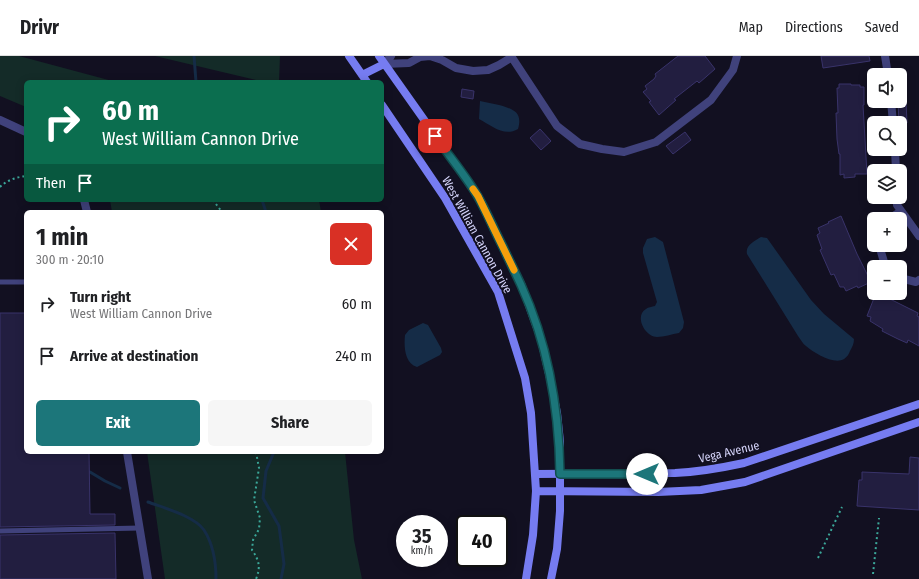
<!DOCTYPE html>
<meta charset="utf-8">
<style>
:root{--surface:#fff;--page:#f6f6f6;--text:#202124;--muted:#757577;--line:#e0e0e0;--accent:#1c767a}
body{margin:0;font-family:"Fira Sans Condensed",sans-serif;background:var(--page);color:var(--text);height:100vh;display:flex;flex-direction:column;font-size:15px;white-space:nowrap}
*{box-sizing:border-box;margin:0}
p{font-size:13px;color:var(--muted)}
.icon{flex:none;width:22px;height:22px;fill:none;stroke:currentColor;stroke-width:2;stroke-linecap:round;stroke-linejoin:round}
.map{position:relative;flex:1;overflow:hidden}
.details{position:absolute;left:24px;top:154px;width:360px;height:244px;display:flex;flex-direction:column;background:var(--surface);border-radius:6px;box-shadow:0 2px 10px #0003}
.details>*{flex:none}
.guide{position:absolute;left:24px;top:24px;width:360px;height:122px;border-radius:6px;box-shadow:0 2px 10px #0003;background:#0b6e4f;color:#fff;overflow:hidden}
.buttons{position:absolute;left:867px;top:12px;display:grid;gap:8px}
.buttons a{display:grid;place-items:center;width:40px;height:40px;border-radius:6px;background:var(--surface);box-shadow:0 2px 10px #0003;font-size:20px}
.speed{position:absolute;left:396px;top:459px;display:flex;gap:8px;font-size:20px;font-weight:700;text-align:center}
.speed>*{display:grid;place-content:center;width:52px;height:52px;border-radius:50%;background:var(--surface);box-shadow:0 2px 10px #0003;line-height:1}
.speed small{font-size:10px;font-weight:400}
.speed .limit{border:2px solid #111;border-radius:6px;background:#fff;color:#111}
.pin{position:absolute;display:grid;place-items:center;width:34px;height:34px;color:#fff;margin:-17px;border-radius:8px;box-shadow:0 2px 6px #0006}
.me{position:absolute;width:44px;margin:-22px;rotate:270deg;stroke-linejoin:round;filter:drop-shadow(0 0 3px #0008)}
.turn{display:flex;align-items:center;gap:14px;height:84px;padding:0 12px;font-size:18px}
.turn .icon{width:52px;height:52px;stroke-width:2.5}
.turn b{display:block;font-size:28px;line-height:34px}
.then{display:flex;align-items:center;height:38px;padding:0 12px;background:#0003;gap:8px;font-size:15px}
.round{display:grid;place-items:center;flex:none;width:42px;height:42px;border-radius:6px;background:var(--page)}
.headline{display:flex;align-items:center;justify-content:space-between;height:68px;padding:0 12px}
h1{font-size:24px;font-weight:700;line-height:30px}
.action{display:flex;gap:8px;margin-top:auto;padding:8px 12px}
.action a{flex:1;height:46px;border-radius:6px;background:var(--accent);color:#fff;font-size:16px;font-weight:700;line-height:46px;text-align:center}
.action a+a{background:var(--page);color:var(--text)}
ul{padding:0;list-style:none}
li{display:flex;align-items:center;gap:12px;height:52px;padding:0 12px}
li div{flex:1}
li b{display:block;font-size:15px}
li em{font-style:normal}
header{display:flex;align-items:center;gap:24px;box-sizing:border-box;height:56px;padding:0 20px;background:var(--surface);border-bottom:1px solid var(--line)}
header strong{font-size:19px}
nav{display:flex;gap:22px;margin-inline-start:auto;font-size:14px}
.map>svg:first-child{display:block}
.green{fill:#142b28}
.water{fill:#152c47}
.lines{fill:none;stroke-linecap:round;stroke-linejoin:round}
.stream{stroke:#152c47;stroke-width:3}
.building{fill:#221e40;stroke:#39336a}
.path{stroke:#3ba89a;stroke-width:2;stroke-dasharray:2 3;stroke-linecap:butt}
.lane{stroke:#40427c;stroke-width:5}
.street{stroke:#40427c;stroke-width:8}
.secondary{stroke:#767cf1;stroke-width:8}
.route-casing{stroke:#124d4f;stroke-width:10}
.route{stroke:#1c767a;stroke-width:7}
.slow{stroke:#f59e0b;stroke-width:7}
.labels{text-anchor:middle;stroke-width:4;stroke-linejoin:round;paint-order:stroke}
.street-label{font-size:12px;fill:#d6d5fb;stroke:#121021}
</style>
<header>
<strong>Drivr</strong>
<nav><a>Map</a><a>Directions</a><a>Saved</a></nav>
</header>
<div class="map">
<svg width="919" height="523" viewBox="0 0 919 523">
<rect width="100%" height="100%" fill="#121021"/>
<path class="green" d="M0 0H19L116 26H26V51L0 40Z
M155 0H280L279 26H264Z
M110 144H319L321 156H112Z
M147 396H345L354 484 362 523H165Z"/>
<path class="water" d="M480 45C486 46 493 48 499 49 513 53 523 56 518 73 504 81 492 70 479 63Z
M655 181 663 186 684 266 683 272 679 277C672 278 664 281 657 281 645 281 634 260 646 253 648 251 652 251 655 250L657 246 643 197V192L647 183Z
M761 181 767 182 811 244 824 258 854 283C854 288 852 291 850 295 849 298 847 301 844 303 834 309 814 297 806 290 803 288 801 284 798 280L747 198C745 189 755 185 761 181Z
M423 267 428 269 441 292 442 296 440 299 417 311C404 307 404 289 405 279L409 274Z"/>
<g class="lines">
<path class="stream" d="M194 0 196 26
M262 144 266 156
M274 396 266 415 263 442 279 470 284 508 281 523
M90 416 105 425 120 432
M148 446C164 452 194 460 204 474 213 488 216 507 216 523"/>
</g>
<path class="building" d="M678 0H705L715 13 699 27 697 25 674 43 676 44 659 59 649 46 651 45 643 36 647 33 645 30 654 23 656 20 655 18Z
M821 0H869L870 5 823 12Z
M839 28H851V29H860V31H864V49H863L867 118H855V121L844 122V118L840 119V98H839L837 83 836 57H838L837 32H839Z
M462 33 474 35 473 43 461 41Z
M898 45H906L907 67H899Z
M540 73 551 85 541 94 530 82Z
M685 76 691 84 673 98 666 90Z
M841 160 857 198 871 226 858 232 857 230 846 235 844 231H840L834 218 831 219 820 194 822 193 817 179 820 177 818 172 829 167 828 166Z
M876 237 890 243 918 257 917 260 919 261V290L908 284 907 287 898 283 882 275 883 273 870 265 871 261 867 260Z
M0 257H26V396H89L90 458H115V469L0 471Z
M910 401 919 402V454L857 450 859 424H862V416L909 418Z
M115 477 116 523H0V479Z"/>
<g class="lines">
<path class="path" d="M0 131C7 124 17 121 26 120
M213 144 222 156
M256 396 259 412 254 444 260 462 259 473 253 484 252 494C259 504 261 511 256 523
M818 502 842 451
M873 518 879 462"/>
<path class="lane" d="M0 226H26
M0 475 140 472"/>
<path class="street" d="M430 0 442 4 456 12 473 15 488 14 499 9 512 1
M511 0 557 70 580 88 602 93 624 96 656 86 711 44 733 14 737 0
M885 0 888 19
M384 8 409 7 420 1 430 0
M384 8 391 0
M891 45 893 67
M0 64 26 76
M895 93 896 115
M897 141V149L919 180
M84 144 87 156
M889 163 901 155
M879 189 884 206 889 211
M900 222 916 226 919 224
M127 396 148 523"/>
<path class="secondary" d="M349 0 367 26
M379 0 478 140 522 230 541 283 550 322 557 357 560 386V455L557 493 551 523
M362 19 384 8
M382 49 445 142 498 236 525 322 531 357 536 435 533 479 526 523
M535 418 675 417C698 416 721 412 744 407L919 348
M536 435 658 436 701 434 745 426 919 366"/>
</g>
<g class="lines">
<g class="route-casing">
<path id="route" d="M435 80C449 100 465 119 477 139 487 156 494 174 503 191 509 204 515 216 521 229 548 288 559 353 560 418H647"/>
</g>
<use href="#route" class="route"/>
<path class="slow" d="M473 133 478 140 514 214"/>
</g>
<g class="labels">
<g class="street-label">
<text transform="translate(477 179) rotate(61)" y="4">West William Cannon Drive</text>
<text transform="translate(729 396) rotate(-13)" y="4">Vega Avenue</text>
</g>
</g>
</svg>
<div class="buttons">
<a><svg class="icon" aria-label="sound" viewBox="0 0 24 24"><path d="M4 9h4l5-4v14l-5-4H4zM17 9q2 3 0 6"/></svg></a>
<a><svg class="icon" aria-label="search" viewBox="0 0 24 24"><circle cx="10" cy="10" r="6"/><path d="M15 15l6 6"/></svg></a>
<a><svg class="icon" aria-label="layers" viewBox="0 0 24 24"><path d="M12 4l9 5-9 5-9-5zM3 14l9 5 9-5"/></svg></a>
<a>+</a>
<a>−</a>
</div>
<div class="speed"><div>35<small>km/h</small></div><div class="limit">40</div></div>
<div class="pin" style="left:435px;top:80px;background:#d93025"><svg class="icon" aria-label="arrive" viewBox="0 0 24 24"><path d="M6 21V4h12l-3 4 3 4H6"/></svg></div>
<svg class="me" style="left:647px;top:418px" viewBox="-20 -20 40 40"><circle r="19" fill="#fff"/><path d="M0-13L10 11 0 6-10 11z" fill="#1c767a"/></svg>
<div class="guide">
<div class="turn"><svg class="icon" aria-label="right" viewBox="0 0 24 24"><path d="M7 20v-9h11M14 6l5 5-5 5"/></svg><div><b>60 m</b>West William Cannon Drive</div></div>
<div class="then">Then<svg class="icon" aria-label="arrive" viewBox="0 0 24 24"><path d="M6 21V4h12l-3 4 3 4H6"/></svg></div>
</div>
<section class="details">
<div class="headline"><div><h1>1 min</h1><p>300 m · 20:10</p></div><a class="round" style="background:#d93025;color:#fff"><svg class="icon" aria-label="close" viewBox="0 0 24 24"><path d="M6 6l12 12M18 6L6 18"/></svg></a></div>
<ul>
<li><svg class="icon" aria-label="right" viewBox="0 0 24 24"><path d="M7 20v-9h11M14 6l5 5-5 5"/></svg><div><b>Turn right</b><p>West William Cannon Drive</p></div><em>60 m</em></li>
<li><svg class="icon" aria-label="arrive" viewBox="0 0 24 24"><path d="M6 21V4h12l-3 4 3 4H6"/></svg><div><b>Arrive at destination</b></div><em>240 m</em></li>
</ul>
<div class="action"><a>Exit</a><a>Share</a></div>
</section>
</div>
